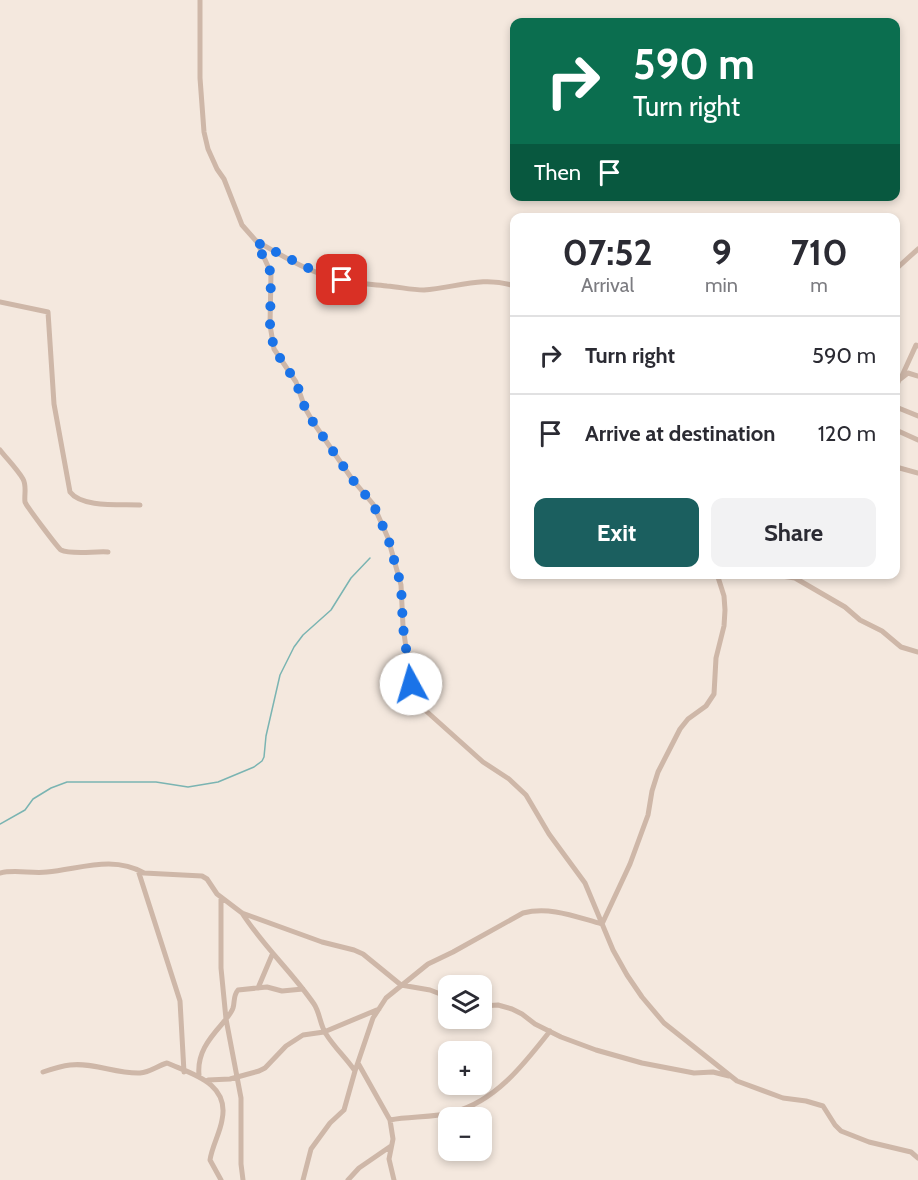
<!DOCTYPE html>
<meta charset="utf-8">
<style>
:root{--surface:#fff;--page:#f2f2f3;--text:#2b2b33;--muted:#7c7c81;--line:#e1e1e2;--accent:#1b5f5f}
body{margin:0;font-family:Cabin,sans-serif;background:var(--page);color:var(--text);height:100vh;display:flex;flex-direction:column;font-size:22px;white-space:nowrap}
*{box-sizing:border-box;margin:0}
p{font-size:20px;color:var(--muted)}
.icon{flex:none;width:33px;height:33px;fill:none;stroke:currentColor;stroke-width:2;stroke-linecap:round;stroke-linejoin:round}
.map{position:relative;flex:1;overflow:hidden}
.details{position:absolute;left:510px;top:213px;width:390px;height:366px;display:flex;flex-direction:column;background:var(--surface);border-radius:12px;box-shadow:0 3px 9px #0003}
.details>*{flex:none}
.banner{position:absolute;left:510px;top:18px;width:390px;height:183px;border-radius:12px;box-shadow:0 3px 9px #0003;background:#0b6e4f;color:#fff;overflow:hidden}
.tools{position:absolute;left:438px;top:975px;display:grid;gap:12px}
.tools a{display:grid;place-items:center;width:54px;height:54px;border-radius:12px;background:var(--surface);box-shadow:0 3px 9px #0003;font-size:30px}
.pin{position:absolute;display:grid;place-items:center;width:51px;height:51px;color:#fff;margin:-26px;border-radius:12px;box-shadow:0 3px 9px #0006}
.me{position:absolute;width:66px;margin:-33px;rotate:354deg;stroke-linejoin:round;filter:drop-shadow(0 0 4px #0008)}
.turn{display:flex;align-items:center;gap:21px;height:126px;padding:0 24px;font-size:27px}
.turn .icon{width:78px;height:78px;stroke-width:2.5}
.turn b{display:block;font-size:42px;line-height:51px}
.then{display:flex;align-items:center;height:57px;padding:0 24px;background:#0003;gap:12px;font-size:22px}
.eta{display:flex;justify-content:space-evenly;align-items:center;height:102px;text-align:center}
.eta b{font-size:36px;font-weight:700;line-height:42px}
.action{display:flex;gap:12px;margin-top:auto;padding:12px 24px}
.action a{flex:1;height:69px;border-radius:12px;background:var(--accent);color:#fff;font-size:24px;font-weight:700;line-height:69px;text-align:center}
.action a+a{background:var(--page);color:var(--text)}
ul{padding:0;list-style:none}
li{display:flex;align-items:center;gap:18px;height:78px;padding:0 24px;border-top:2px solid var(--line)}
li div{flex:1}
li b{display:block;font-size:22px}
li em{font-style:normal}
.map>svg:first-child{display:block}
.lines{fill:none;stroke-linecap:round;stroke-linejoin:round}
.stream{stroke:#7ab4b2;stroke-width:1.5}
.minor{stroke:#ceb7a8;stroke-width:5}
.route{stroke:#1a73e8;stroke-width:10;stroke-dasharray:0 18}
</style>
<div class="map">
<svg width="918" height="1180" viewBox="0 0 918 1180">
<rect width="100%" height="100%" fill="#f4e8de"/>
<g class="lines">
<path class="stream" d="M0 824 25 810 33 799 51 788 67 782H156L188 787 218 782 254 767 262 761 264 757 266 736 280 675 294 647 303 635 331 610 351 578 370 558"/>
<path class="minor" d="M200 0V78L204 132 208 149 217 169 224 179 242 225 257 242 271 273 270 325 274 349 296 382 305 408 313 422 352 479 373 504 388 538 401 585 403 626 411 684 425 710 483 762 509 779 526 795 549 834 585 883 613 950 627 975 642 997 664 1023 737 1081 783 1098 806 1101 823 1106 835 1125 841 1131 869 1142 911 1152 918 1158
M258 242C284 257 312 274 342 280 357 284 372 284 387 286 400 287 411 290 424 290 455 288 483 275 514 286
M896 269 918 249
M0 302 48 312 54 404 70 492C82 508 121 504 140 505
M901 378 916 345 918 346
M896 387 899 380 908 373 918 376
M896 407 918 416
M896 430 918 440
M0 450C7 459 17 469 23 479 27 486 24 495 25 502 27 507 58 548 61 550 71 555 95 551 108 552
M896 467 918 473
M768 574 795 578 845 607 860 620 882 631 901 647 918 652
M138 870 180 1001 184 1072
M0 873C15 869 32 874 47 872 80 869 113 855 144 873L202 876 207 879 217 894 242 913 322 942 354 950 363 954 401 985 430 990 448 997
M221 897V968L226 1019 241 1098V1164L243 1180
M242 913C263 946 292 972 314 1004 320 1013 320 1025 326 1034 334 1047 346 1058 355 1071L344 1110 330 1123 311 1149 303 1180
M602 924 630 864 648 815 652 791 658 772 680 729 688 719 706 706 714 694 716 658 724 626 725 610 724 596 717 574
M258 988 272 955
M482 1006 498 1005 512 1009 522 1014 535 1024 561 1037 596 1050 642 1063 694 1073 713 1072 729 1076
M358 1063 390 1120 393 1139 389 1159 394 1180
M355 1071 373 1018 386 998 428 964 453 952 523 913C550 906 576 917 602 924
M43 1072C52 1069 61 1066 70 1065 93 1062 116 1074 140 1073 150 1072 157 1066 167 1063 192 1074 230 1083 222 1120 220 1133 212 1146 210 1160L221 1180
M199 1075C197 1054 208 1040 222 1024 225 1020 231 1014 233 1008 235 1001 233 996 238 990L267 987 282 991 303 989
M208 1080 230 1079 259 1071 265 1068 286 1046 303 1035 324 1032 379 1009
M390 1120C411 1116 433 1118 454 1112 496 1101 524 1064 550 1031
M348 1180 359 1168 391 1146"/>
</g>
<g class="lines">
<path class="route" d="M342 280 318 273 256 242 271 273 270 326 274 349 296 382 305 408 313 422 352 479 373 504 388 538 401 585 403 627 411 684"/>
</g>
</svg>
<div class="tools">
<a><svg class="icon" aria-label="layers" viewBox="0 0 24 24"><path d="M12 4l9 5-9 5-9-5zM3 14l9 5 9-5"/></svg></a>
<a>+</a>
<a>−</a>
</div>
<div class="pin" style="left:342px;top:280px;background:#d93025"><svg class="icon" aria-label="arrive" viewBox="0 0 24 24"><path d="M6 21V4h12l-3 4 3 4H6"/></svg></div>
<svg class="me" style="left:411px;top:684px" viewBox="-20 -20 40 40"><circle r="19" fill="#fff"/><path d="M0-13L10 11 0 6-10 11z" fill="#1a73e8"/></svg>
<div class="banner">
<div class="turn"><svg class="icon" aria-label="right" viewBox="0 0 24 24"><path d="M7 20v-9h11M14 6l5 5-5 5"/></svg><div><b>590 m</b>Turn right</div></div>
<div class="then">Then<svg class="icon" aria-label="arrive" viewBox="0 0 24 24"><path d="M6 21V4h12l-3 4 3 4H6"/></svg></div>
</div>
<section class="details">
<div class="eta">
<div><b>07:52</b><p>Arrival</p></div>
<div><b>9</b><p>min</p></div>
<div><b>710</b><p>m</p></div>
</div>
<ul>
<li><svg class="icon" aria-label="right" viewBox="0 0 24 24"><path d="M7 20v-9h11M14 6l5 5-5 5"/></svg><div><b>Turn right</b></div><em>590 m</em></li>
<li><svg class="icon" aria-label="arrive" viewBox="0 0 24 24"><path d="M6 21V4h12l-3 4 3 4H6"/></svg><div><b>Arrive at destination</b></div><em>120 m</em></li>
</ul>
<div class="action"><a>Exit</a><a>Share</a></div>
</section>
</div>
